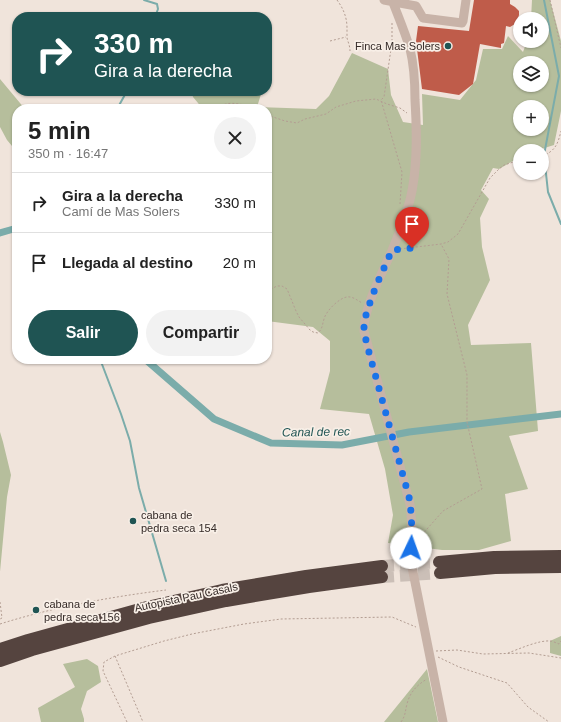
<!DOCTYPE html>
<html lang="es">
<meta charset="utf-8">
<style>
:root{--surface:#fff;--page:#f2f2f2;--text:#222;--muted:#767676;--line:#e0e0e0;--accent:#1f5453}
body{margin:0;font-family:Arial,sans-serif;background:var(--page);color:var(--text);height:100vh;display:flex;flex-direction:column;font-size:15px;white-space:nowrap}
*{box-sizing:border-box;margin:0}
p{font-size:13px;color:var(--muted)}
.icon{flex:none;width:22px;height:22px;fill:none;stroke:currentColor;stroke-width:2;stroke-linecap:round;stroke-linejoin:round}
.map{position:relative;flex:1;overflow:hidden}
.details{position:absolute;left:12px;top:104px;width:260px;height:260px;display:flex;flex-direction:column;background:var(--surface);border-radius:16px;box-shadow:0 1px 3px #0004}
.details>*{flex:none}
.top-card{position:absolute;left:12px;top:12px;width:260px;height:84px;border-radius:16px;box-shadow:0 1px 3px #0004;background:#1f5453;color:#fff;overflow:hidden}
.controls{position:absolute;left:513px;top:12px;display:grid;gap:8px}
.controls a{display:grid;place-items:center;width:36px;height:36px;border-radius:50%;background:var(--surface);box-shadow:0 1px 3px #0004;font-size:20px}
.pin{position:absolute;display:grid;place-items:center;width:34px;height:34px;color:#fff;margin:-41px -17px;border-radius:50% 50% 50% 0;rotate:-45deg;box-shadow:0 0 4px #0007}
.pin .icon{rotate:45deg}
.me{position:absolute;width:44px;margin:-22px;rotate:3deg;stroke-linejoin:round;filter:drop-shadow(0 0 3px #0008)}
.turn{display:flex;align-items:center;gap:14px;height:84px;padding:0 16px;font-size:18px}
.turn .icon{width:52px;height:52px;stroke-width:2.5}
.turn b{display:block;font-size:28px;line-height:34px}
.round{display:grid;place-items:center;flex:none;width:42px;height:42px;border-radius:21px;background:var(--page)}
.head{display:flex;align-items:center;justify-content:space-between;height:68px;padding:0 16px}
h1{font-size:24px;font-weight:600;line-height:30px}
.cta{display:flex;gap:8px;margin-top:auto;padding:8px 16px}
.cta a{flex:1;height:46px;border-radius:24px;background:var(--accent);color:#fff;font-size:16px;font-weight:600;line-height:46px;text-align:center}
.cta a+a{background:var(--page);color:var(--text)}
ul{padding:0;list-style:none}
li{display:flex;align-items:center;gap:12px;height:60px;padding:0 16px;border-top:1px solid var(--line)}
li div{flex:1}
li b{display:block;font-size:15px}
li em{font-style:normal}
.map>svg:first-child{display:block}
.green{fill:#b6be9c;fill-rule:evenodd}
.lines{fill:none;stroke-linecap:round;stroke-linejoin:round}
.stream{stroke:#7bacaa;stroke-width:2}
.canal{stroke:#7bacaa;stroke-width:7}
.building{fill:#bf5c4a}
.highway-tunnel{stroke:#cbbfb7;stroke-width:12;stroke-dasharray:12 6;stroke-linecap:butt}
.path{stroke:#b39d92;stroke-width:1;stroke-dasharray:2 2;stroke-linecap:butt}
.minor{stroke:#c8b3a8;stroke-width:9}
.highway{stroke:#55443f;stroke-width:12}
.route{stroke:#1a73e8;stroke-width:7;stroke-dasharray:0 12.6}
.poi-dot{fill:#1f5453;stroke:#f8efe7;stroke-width:1.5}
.labels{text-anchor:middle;stroke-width:3.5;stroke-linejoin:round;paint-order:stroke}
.poi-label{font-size:11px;fill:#352b28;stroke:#f8efe7;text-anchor:start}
.street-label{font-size:11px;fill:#352b28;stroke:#f8efe7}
.water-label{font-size:12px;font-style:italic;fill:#1f5453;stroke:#f8efe7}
</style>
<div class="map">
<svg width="561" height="722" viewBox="0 0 561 722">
<rect width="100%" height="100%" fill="#f0e4db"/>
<path class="green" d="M532 0H550L561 41V111L554 145 535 151H520V157L499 169 493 168 481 190 489 199 480 218 482 247 490 280 468 325 471 345 531 343 538 431 509 436 528 489 505 494 511 541 479 550H442L388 543 393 515 385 469 369 414 320 409 330 371V341L313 327 267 321V109H203L193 97 191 91H262L257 107 316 109 329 96 352 53 388 69 391 95 403 122 423 125 422 94 460 100 476 80 483 49H502L508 36 523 52 527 41H542V19H531ZM520 63H542V85H520ZM520 107H542V129H520Z
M0 79 25 109H17V152L7 140 0 127Z
M0 432 3 442 11 475 7 497 0 572Z
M561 636V656L550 653V641Z
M87 659 98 666 101 682 87 691 81 709 84 719V722H41L38 708 75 687 63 664Z
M427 669 438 722H384Z"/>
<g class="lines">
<path class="stream" d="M144 0 157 4 158 9 155 17
M544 0 559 76 544 155 548 192 561 224
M117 109 127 91
M100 359 121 414 130 441 139 488 166 581"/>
<path class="canal" d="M0 233 17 228
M145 359 214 419 271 443 342 445 409 432 561 414"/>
</g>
<path class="building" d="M474 0H510V4L515 7 519 11V15L517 21 515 24 510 27 506 26 504 43 501 44V48L480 44 473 84 459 95 422 89 416 41 418 26 469 31Z"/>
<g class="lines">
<path class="highway-tunnel" d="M382 566 439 562
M382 577 440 573"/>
<path class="path" d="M337 0C343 8 347 17 347 28 347 31 347 35 347 38 348 42 350 46 350 51
M550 0 561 48
M392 23V42L384 97 381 100 402 172 400 204
M330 41 346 37
M218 109C220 107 224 104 226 104 232 102 249 105 254 109
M267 115 285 121 297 123 305 119 326 114 336 107 356 101 376 99 387 104 400 108 407 113
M542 156C556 151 558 143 561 131
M400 249 441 244 448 242 458 234 490 178 499 169 504 165 520 160
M267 291 277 286H282L287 289 296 311 299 317 310 330 313 332 318 333C323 328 322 325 324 319 326 311 339 298 347 297 352 296 357 300 362 303
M419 538 443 511 482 489 467 422V375L447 294 449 259 441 244
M0 602 2 618 0 619
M0 624C54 607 110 597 166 590
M436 651 457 650 483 654 529 653 561 658
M508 653C519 649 539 640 550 641 553 641 556 643 559 644L561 641
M115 656 143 722
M438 657 459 667 507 683 528 707 549 722
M127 722 103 671 104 662 115 656 164 641 192 634 244 624 281 619 392 617 416 627
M401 722C406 715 405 711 407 704 410 692 417 685 427 679"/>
<path class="minor" d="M384 0 416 6
M392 0C398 16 405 32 410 49 414 65 415 83 415 100 417 132 418 168 410 200 406 214 401 229 395 243 385 269 364 304 364 331L410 504C413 525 411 546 412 567L443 722
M416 6 423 18 462 23 463 21 466 0"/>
<path class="highway" d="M439 562 494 557 561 556
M440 573 495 568 561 567
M0 649 28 640 147 607 222 590 306 576 382 566
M0 661 32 650 149 618 226 601 309 587 382 577"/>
</g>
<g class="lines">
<path class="route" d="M411 548C412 530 412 514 409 497L367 345 364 331V323L367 311 376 286 392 250 412 248"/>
</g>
<g class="poi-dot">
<circle cx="448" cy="46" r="4"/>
<circle cx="133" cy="521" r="4"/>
<circle cx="36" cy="610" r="4"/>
</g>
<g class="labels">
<g class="poi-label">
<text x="440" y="50" text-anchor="end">Finca Mas Solers</text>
<text x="141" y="519">cabana de<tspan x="141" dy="13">pedra seca 154</tspan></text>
<text x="44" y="608">cabana de<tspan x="44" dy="13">pedra seca 156</tspan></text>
</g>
<g class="street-label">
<text transform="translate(186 597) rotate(-12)" y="4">Autopista Pau Casals</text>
</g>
<g class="water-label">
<text transform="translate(316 432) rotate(-1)" y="4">Canal de rec</text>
</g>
</g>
</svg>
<div class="controls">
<a><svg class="icon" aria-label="sound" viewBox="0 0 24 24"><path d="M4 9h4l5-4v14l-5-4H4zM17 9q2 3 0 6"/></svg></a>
<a><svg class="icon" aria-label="layers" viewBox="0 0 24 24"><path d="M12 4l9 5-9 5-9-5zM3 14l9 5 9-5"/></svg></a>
<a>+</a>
<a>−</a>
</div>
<div class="pin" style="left:412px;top:248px;background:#d93025"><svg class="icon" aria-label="arrive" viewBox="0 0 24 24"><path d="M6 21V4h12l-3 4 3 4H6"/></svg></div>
<svg class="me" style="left:411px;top:548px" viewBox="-20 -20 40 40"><circle r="19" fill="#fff"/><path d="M0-13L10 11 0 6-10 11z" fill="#1a73e8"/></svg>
<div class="top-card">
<div class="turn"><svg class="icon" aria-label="right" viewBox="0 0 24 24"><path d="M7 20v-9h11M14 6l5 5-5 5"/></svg><div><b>330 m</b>Gira a la derecha</div></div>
</div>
<section class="details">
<div class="head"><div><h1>5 min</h1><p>350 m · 16:47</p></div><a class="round"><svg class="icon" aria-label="close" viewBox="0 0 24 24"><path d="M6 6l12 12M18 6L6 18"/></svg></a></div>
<ul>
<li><svg class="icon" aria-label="right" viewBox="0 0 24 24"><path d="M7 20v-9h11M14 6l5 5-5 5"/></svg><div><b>Gira a la derecha</b><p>Camí de Mas Solers</p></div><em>330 m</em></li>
<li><svg class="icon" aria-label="arrive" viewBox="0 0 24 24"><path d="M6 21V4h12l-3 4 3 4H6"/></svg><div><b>Llegada al destino</b></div><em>20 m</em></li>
</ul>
<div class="cta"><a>Salir</a><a>Compartir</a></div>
</section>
</div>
